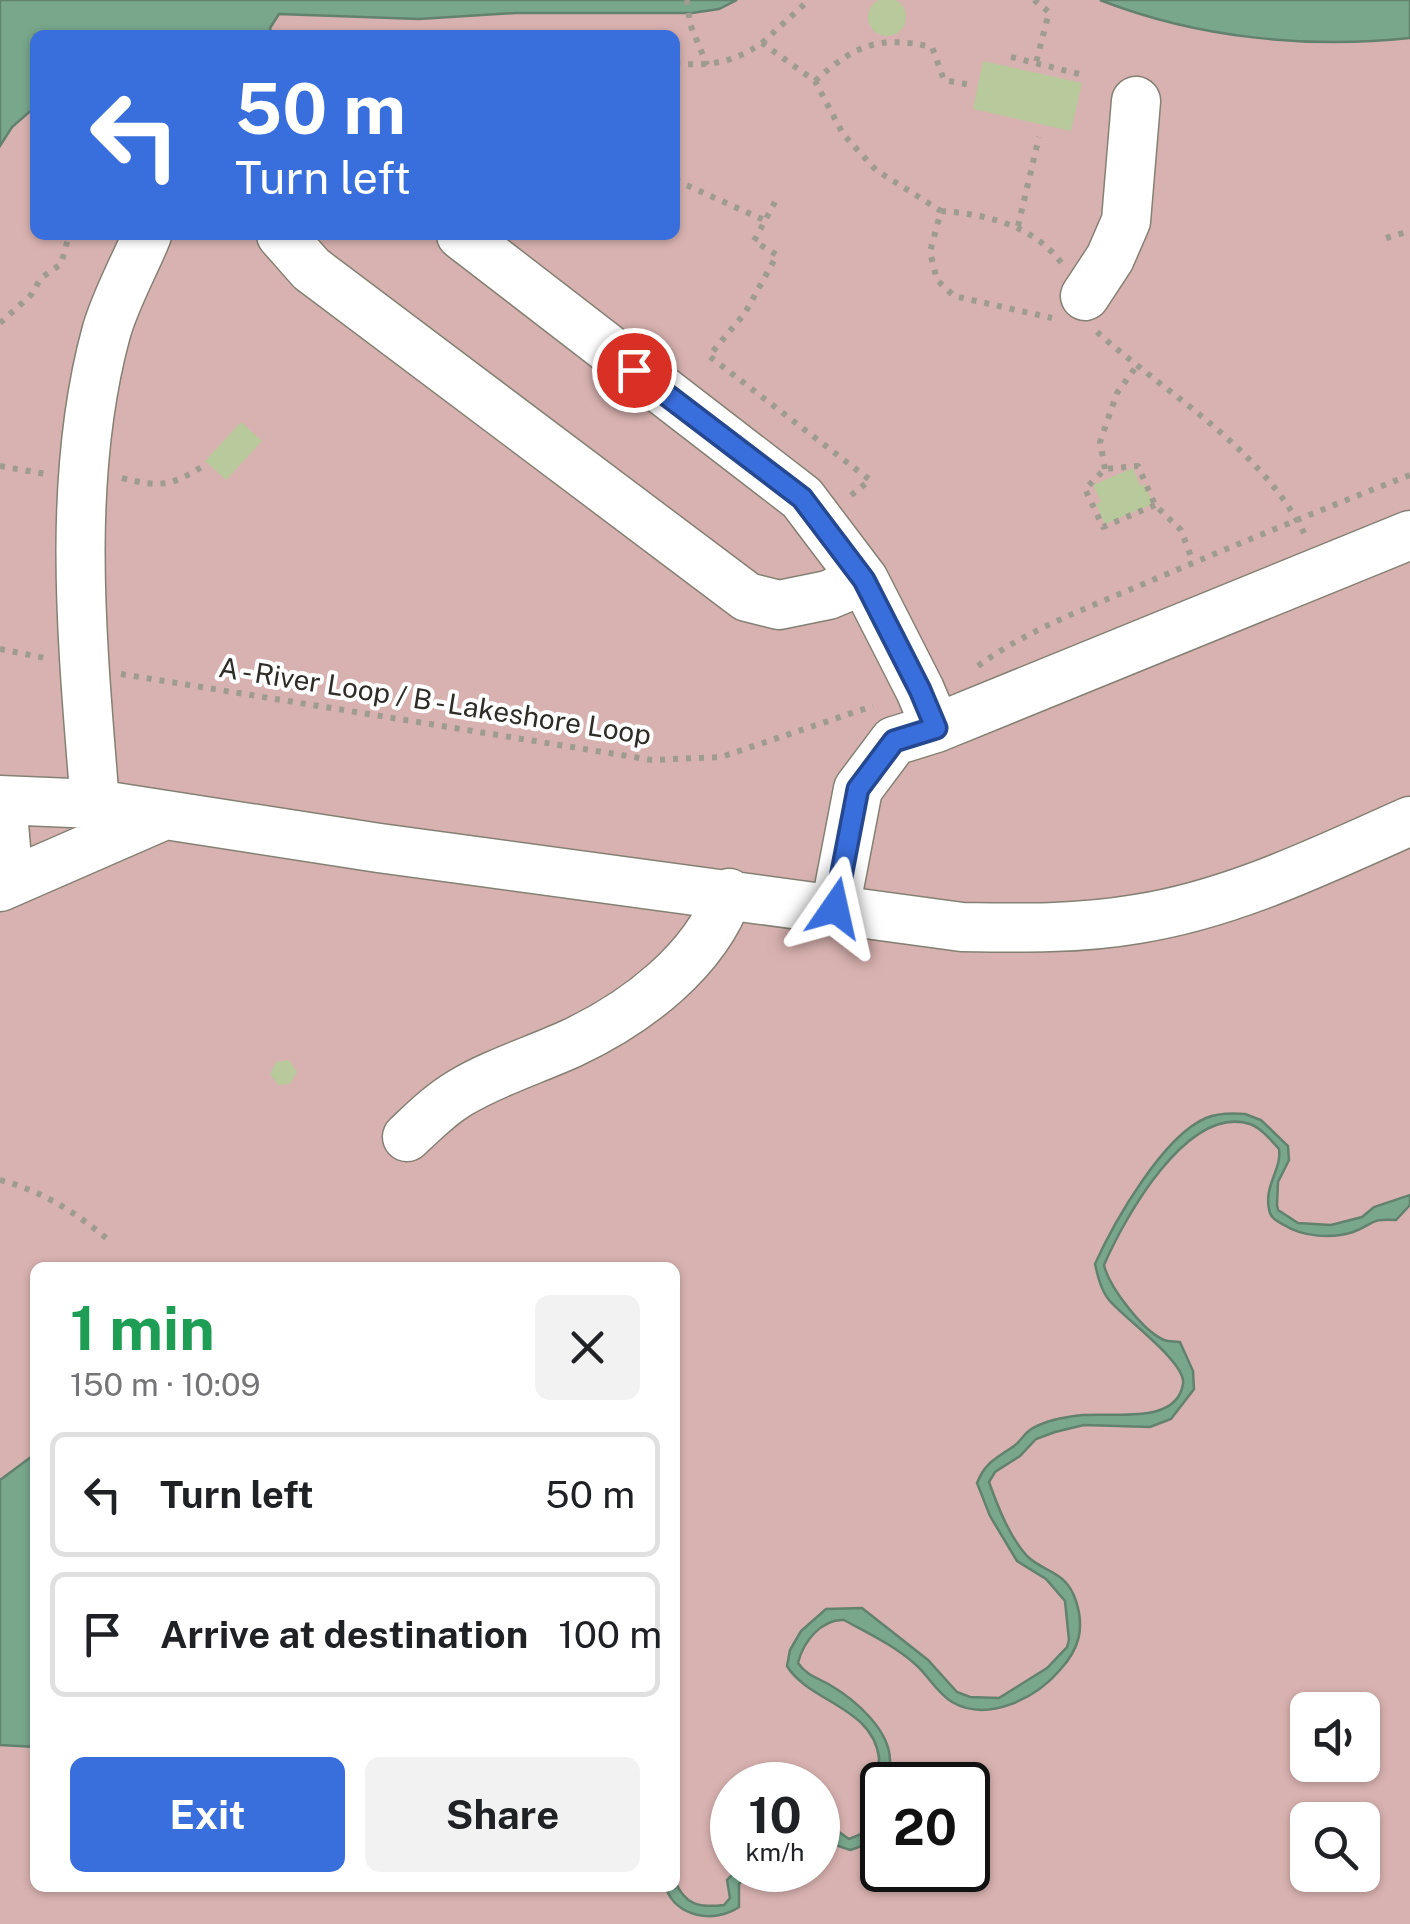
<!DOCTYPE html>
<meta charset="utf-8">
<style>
:root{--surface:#fff;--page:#f2f2f2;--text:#202124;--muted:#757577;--line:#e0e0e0;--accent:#396edd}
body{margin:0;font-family:"Public Sans",sans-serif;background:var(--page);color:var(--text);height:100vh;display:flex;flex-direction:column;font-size:38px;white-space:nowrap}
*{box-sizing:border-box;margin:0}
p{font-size:32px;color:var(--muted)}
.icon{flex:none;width:55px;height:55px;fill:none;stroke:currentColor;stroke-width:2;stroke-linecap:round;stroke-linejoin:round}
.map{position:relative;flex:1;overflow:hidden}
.sheet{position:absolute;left:30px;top:1262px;width:650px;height:630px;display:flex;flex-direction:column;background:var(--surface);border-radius:15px;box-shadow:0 2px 8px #0004}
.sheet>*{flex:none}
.banner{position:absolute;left:30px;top:30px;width:650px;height:210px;border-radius:15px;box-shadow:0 2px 8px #0004;background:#396edd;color:#fff;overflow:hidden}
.fabs{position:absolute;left:1290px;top:1692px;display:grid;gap:20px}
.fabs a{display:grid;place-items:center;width:90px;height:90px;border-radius:15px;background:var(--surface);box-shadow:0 2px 8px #0004;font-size:50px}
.speed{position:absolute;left:710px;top:1762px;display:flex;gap:20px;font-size:50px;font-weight:700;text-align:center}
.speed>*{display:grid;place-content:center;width:130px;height:130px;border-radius:50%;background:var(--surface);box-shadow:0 2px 8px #0004;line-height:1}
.speed small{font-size:25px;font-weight:400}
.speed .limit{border:5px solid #111;border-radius:15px;background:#fff;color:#111}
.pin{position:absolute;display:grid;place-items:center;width:85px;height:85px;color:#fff;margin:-42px;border:5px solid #fff;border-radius:50%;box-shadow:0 2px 10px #0007}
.me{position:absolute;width:110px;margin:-55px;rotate:11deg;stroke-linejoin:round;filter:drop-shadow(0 0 8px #0008)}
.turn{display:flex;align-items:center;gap:35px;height:210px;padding:0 40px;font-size:45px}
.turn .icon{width:130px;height:130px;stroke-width:2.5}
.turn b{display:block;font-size:70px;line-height:85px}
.round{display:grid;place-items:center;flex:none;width:105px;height:105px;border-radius:15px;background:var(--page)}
.headline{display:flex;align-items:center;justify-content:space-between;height:170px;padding:0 40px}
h1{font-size:60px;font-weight:700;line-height:75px;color:#1e9e55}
.primary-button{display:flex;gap:20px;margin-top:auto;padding:20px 40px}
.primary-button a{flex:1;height:115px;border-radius:15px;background:var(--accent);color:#fff;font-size:40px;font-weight:700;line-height:115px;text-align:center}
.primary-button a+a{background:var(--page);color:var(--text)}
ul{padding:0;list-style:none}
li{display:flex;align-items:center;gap:30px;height:125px;margin:0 20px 15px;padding:0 20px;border:5px solid var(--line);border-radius:15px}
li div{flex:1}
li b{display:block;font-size:38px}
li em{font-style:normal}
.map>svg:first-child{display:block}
.green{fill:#d8b2b0;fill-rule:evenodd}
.water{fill:#78a78c;stroke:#62826e;stroke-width:2.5}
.building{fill:#b8c99c}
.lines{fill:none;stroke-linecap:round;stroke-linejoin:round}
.minor-casing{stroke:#848073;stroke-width:51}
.path{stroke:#9e9b90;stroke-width:6;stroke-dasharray:5 8;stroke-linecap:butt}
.minor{stroke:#fff;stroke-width:48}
.route-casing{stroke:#254890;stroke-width:25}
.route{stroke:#396edd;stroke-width:18}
.labels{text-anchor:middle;stroke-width:8;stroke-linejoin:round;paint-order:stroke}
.street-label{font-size:28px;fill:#2e2c27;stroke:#fff}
</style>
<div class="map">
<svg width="1410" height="1924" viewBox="0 0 1410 1924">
<rect width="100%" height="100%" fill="#e8e3d4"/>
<path class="green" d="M0 0H1410V1924H0ZM35 35H675V235H35ZM35 1268H675V1888H35ZM1308 1710H1362V1765H1308ZM732 1785H818V1870H732ZM882 1785H968V1870H882ZM1308 1820H1362V1875H1308Z"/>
<path class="water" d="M0 0H737L719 9 692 13H516L419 19 279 14 270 28 272 35H35V107L12 127 0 146Z
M1100 0H1410V38C1308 49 1197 38 1100 0Z
M1245 1114 1261 1120 1288 1146 1289 1160 1278 1182 1277 1205 1278 1210 1298 1223 1331 1225 1362 1217 1374 1207 1410 1195V1205L1396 1220C1369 1218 1375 1224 1353 1232 1332 1239 1303 1237 1284 1225 1277 1221 1270 1218 1269 1209 1264 1185 1282 1169 1279 1149 1271 1140 1261 1128 1250 1124 1187 1104 1124 1219 1104 1265 1109 1287 1143 1331 1164 1340 1169 1342 1174 1341 1180 1342L1193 1371 1194 1389 1171 1419 1150 1427 1084 1425 1055 1432 1036 1439 1020 1456 995 1472 989 1482C998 1507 1009 1536 1027 1556 1044 1573 1066 1570 1076 1601 1085 1629 1079 1649 1060 1670 1036 1698 988 1723 952 1702 937 1693 928 1675 915 1664 895 1646 868 1633 844 1620 821 1619 803 1642 798 1663 806 1675 818 1678 830 1685 854 1699 891 1730 890 1762 890 1775 878 1784 876 1797 872 1829 891 1838 850 1850L835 1845 818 1830V1817L849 1839 864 1833C870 1820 863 1808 865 1795 867 1782 880 1771 879 1758 873 1707 809 1702 787 1666L790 1650 801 1631 826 1609 862 1608 928 1660 957 1692 970 1697 999 1698 1047 1668 1067 1647 1069 1640 1065 1601 1046 1579 1017 1561 990 1516 977 1483C985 1462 997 1458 1014 1446 1020 1442 1024 1434 1030 1430 1041 1422 1060 1418 1074 1416 1105 1410 1176 1428 1183 1384 1187 1363 1124 1318 1109 1300 1101 1290 1098 1277 1095 1264 1114 1222 1163 1136 1206 1118 1218 1113 1232 1113 1245 1114Z
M35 1454V1747L0 1745V1480Z
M737 1870H748L747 1876 739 1884V1907C714 1924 676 1917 666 1888H675V1881C685 1905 699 1908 724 1905L730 1898 727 1880Z"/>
<path class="building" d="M868 17a19 19 0 1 1 38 0a19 19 0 1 1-38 0Z
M983 61 1082 83 1071 131 973 109Z
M241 422 262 441 226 480 205 461Z
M1133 468 1140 486 1145 484 1153 504 1105 524 1096 504 1101 502 1093 485Z
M289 1060 297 1072 290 1084 278 1085 270 1074 276 1062Z"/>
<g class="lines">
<g class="minor-casing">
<path id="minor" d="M281 235 311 269 747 597 779 605 828 595 864 580 802 498 461 235
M1085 296 1110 258 1126 221 1136 101
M864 580 920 690 936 728
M0 800 95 804 379 848 962 927C1021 928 1079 929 1137 919 1233 904 1322 860 1410 821
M2 801 9 883
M95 804C83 650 65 484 106 333 115 300 134 267 147 235
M0 887 165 815
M835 909 858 789 894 741 936 728 1410 535
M407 1137C424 1121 440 1105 460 1093 495 1072 535 1060 572 1043 636 1013 705 961 729 893"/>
</g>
<path class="path" d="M687 0 690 24 707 65
M1034 0 1049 12 1036 63
M762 43 809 0
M1011 57 1083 75
M675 64C711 65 731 64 762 43L815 81 843 134 876 170 941 211 930 252 937 280 954 296 1052 318
M815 81C855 45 878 35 932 47L944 80 971 85
M675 180 764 220
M775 202 754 241 777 255 745 313 709 356 870 480 849 497
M941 211C987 214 1035 226 1063 265
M1018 226 1039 137
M1386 238 1410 231
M0 323 31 295 41 278 61 264 69 235
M1097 332C1169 396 1264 449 1307 539
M0 466 46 474
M1105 469 1100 442 1117 393 1136 367
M122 478C161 488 171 486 205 465
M1155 505 1103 527 1085 489 1105 469 1138 466 1155 505 1181 530 1193 562
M0 649 45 658
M978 666C1027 630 1085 609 1141 585 1230 547 1320 510 1410 475
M121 674 652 760 721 757 873 706
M0 1180C43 1191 78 1214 111 1242"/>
<use href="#minor" class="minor"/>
</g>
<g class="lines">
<g class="route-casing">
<path id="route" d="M634 370 802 498 864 580 920 690 936 728 894 741 858 789 835 908"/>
</g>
<use href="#route" class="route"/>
</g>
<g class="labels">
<g class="street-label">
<text transform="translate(435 701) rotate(9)" y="10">A - River Loop / B - Lakeshore Loop</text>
</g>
</g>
</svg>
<div class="fabs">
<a><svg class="icon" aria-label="sound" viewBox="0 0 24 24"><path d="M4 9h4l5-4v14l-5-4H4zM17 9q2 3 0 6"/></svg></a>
<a><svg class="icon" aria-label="search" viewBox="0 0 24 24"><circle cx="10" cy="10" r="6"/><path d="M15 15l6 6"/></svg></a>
</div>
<div class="speed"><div>10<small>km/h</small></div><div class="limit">20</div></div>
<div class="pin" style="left:634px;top:370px;background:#d93025"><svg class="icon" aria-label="arrive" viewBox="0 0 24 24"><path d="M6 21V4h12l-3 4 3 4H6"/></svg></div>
<svg class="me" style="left:835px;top:908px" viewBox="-20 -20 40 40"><path d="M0-17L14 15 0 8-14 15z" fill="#396edd" stroke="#fff" stroke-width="4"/></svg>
<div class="banner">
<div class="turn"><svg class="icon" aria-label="left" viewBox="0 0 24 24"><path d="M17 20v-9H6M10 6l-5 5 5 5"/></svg><div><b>50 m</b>Turn left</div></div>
</div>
<section class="sheet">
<div class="headline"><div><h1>1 min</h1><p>150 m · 10:09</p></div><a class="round"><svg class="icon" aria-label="close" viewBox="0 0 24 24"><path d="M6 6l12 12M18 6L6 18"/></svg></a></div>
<ul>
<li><svg class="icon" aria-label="left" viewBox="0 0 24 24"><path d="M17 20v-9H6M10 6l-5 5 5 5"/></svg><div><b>Turn left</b></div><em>50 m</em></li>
<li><svg class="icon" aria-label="arrive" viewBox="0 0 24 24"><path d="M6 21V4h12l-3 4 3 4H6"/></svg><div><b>Arrive at destination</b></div><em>100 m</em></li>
</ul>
<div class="primary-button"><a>Exit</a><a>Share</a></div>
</section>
</div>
